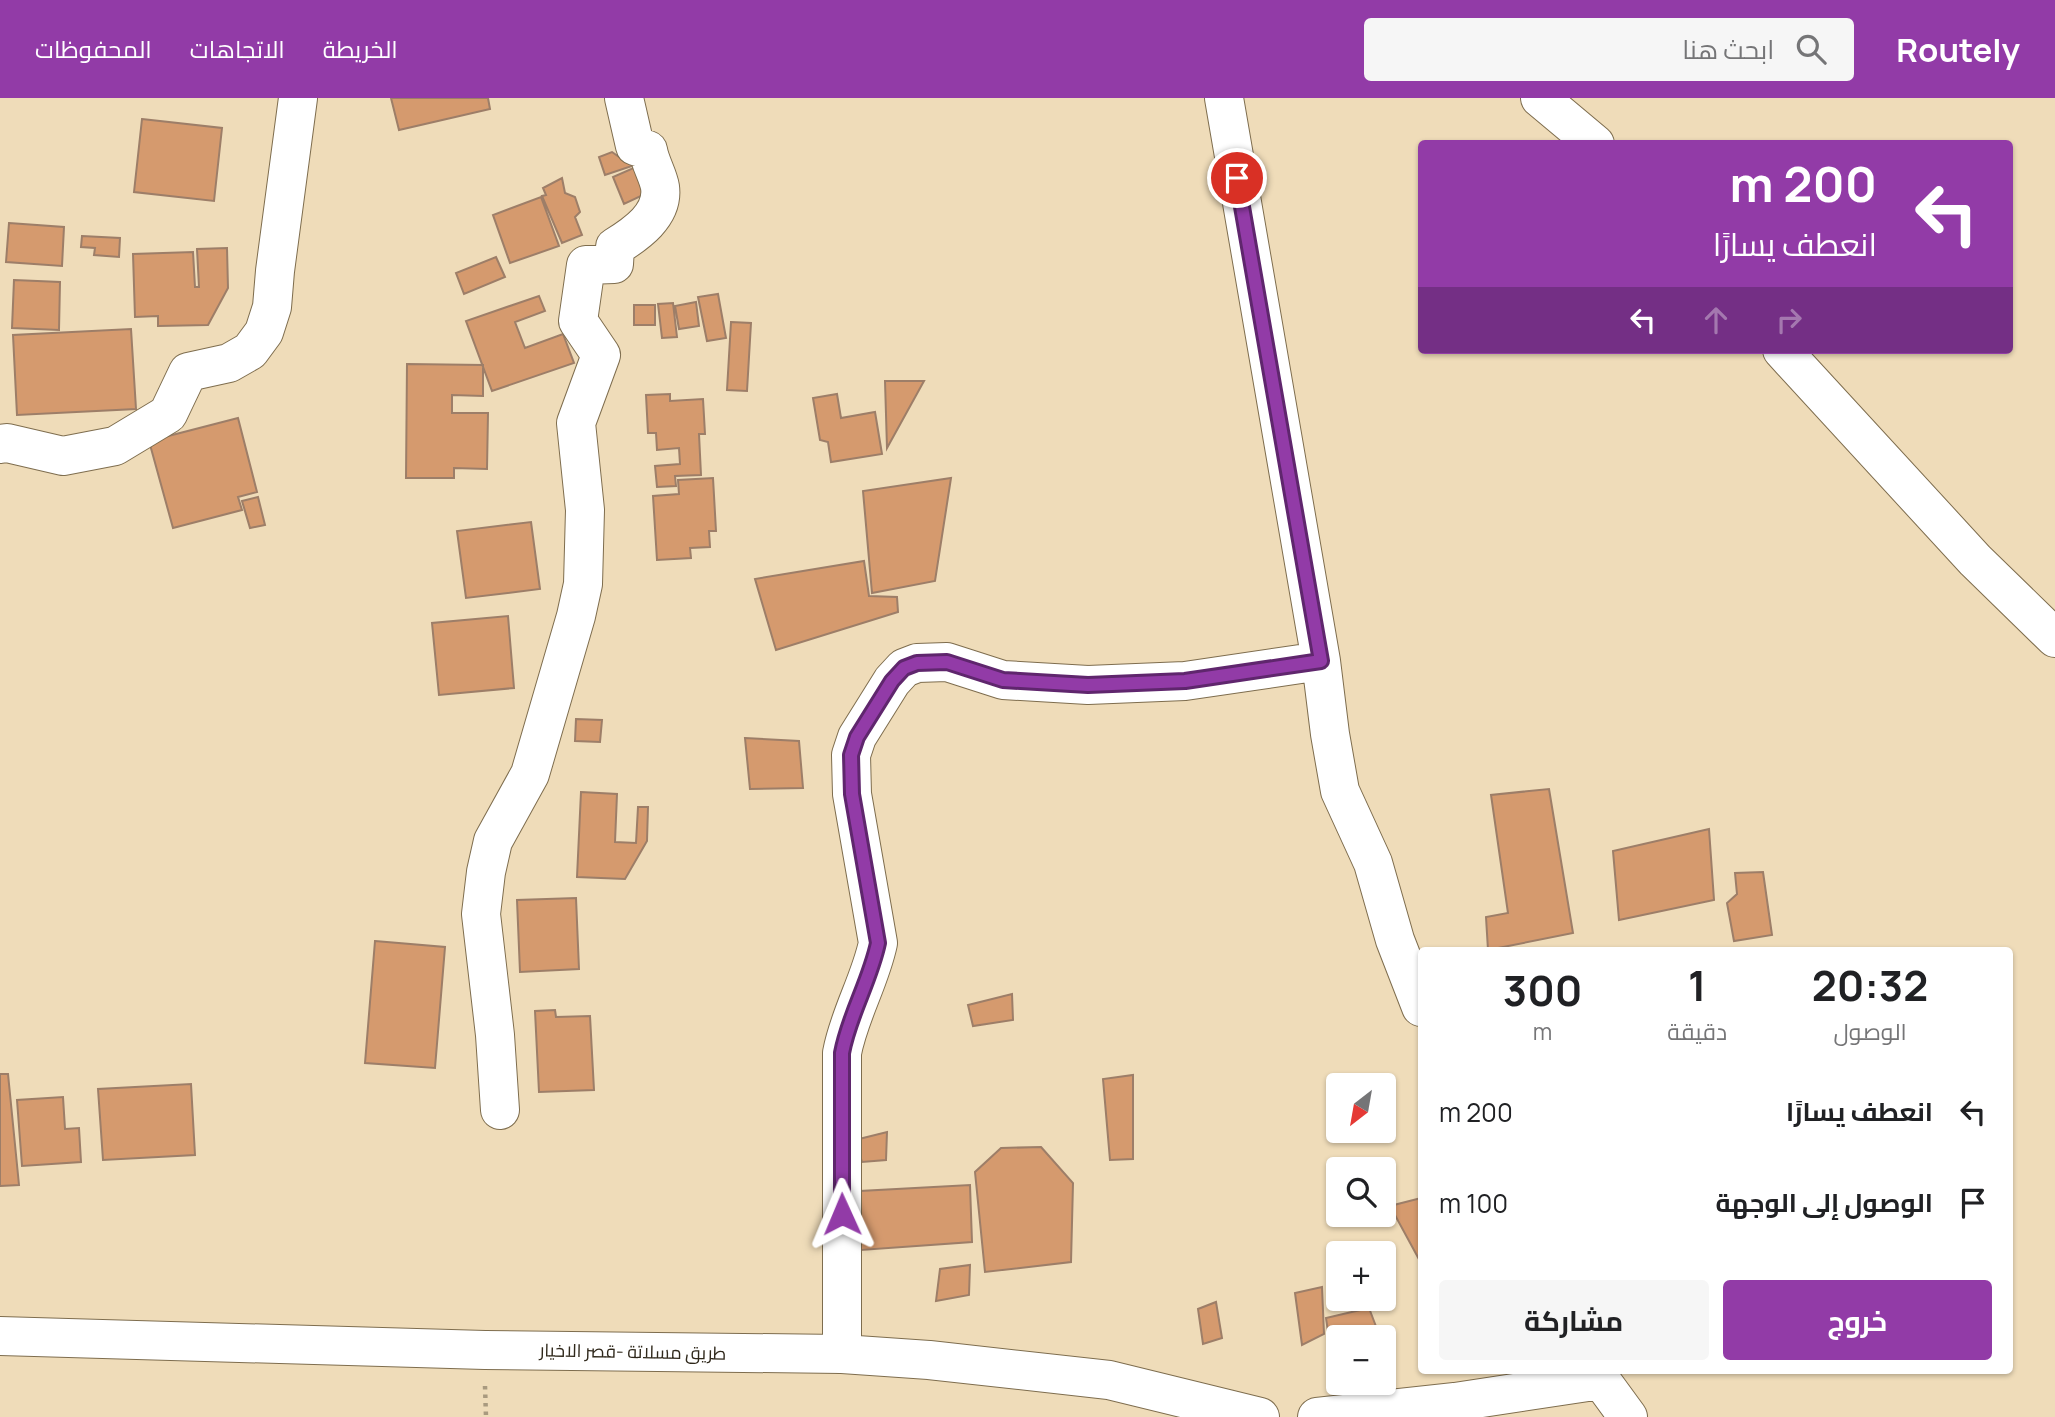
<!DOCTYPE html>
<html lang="ar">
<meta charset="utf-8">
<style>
:root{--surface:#fff;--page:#f6f6f6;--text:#202124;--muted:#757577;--accent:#923ba7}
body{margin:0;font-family:Manrope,Cairo,sans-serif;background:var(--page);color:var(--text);direction:rtl;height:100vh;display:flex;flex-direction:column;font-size:26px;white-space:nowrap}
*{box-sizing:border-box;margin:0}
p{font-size:23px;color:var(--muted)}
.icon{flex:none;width:38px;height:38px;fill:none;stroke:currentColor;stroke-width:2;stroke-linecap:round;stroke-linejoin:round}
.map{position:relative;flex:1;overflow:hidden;direction:ltr}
.panel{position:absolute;left:1418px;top:849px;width:595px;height:427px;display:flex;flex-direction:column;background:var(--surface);border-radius:7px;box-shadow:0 2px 5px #0004;direction:rtl}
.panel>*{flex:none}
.top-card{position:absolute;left:1418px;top:42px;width:595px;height:214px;border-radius:7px;box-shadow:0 2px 5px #0004;direction:rtl;background:#923ba7;color:#fff;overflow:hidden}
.needle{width:46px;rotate:211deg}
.buttons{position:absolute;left:1326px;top:975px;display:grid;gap:14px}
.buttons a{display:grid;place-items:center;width:70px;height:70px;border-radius:7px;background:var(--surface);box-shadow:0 2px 5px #0004;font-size:35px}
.pin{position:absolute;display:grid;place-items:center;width:60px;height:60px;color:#fff;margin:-30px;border:4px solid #fff;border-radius:50%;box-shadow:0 2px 7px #0007}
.me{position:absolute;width:77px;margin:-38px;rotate:359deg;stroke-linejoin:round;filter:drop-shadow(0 0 5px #0008)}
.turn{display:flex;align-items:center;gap:24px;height:147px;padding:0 21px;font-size:32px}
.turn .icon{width:91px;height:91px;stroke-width:2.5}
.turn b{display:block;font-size:49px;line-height:60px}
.lanes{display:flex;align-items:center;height:66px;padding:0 21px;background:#0003;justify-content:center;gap:35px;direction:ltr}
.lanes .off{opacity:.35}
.eta{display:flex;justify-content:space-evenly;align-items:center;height:119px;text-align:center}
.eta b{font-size:42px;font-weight:700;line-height:49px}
.cta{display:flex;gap:14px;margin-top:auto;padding:14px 21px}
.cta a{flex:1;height:80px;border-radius:7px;background:var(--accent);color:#fff;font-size:28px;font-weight:700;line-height:80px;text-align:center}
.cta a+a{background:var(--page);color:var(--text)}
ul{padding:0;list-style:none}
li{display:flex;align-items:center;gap:21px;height:91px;padding:0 21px}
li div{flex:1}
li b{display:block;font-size:26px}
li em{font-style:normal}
header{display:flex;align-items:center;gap:42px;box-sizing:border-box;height:98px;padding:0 35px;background:var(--accent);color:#fff}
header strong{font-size:33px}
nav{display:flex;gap:38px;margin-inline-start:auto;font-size:24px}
.search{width:490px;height:63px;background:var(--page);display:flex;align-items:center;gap:18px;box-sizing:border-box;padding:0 24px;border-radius:7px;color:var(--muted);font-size:26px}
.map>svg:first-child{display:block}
.building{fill:#d59a6e;stroke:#9d7e68;stroke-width:2}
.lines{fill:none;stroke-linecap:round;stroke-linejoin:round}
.minor-casing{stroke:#7e6d4e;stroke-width:40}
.major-casing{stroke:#7e6d4e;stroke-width:40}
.path{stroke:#a99a7f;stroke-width:4.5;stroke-dasharray:3.5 5;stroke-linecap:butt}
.minor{stroke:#fff;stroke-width:38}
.major{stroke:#fff;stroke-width:38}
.route-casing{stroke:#5f266d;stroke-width:18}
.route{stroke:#923ba7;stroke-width:12}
.labels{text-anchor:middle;stroke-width:5;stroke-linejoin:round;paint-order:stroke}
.street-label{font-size:18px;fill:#2f281b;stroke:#fff}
</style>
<header>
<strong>Routely</strong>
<div class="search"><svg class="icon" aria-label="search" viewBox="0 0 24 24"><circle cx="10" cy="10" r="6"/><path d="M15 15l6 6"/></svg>ابحث هنا</div>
<nav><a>الخريطة</a><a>الاتجاهات</a><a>المحفوظات</a></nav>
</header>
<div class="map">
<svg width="2055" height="1319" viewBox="0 0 2055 1319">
<rect width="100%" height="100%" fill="#efdcb9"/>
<path class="building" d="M391 0H488L490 11 399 32Z
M142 21 222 30 214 103 134 94Z
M612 54 632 68 605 77 599 59Z
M638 68 647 89 641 98 624 106 613 79Z
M562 80 565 95 575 99 580 114 575 119 582 137 562 145 542 98 546 97 543 90Z
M541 99 559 148 510 165 493 117Z
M9 125 64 129 62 168 6 164Z
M82 138 120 140 119 159 94 157 95 150 81 149Z
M227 150 228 190 208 227 158 228V218L135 219 133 156 193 154 195 189H199L197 151Z
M496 159 505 179 464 196 456 175Z
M14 182 60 184 59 232 12 230Z
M718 196 726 240 707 243 698 199Z
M539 198 545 213 515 224 525 250 563 236 574 265 492 293 466 223Z
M696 204 699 228 679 231 675 208Z
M673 205 677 239 662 240 658 206Z
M634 207H655V227H634Z
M731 224 751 225 747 293 727 292Z
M131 231 136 311 17 317 13 237Z
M407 266 483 267V298L452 297V315H488L487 371 454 370V380H406Z
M885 283H924L887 350Z
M670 296V303L703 301 705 336H699L701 377 675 378 676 388 657 389 655 368 680 366 679 350 657 352 656 335H648L646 297Z
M837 296 841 320 875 314 882 356 831 364 828 344 820 342 813 300Z
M238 320 257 394 238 399 242 412 173 430 149 343Z
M713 380 716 433H709L710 449 690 450 691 460 657 462 653 398 679 396 678 382Z
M951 380 935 483 872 495 863 393Z
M258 399 265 427 250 430 242 403Z
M531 424 540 491 466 500 457 433Z
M864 463 869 498 897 499 898 514 776 552 755 481Z
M508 518 514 590 439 597 432 525Z
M576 621 602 622 600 644 575 643Z
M745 640 799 643 803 690 750 691Z
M1549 691 1573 835 1488 852 1486 819 1508 815 1491 697Z
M581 694 617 696 615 744 636 745 638 709H648L647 743 625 781 577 779Z
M1709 731 1714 802 1619 822 1613 753Z
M1763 774 1772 837 1734 843 1727 805 1737 796 1735 775Z
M576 800 579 871 520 874 517 802Z
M375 843 445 849 435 970 365 965Z
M1012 896 1013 922 973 928 968 907Z
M555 912 556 919 590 918 594 992 539 994 535 913Z
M0 976H8L19 1087 0 1088Z
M1133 977V1061L1110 1062 1103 981Z
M191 986 195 1057 103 1062 98 991Z
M63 999 65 1031 79 1030 81 1064 22 1068 17 1002Z
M887 1034 886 1062 862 1064 855 1042Z
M1041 1049 1073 1085 1071 1164 985 1174 975 1074 1001 1050Z
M970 1087 972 1144 861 1152 860 1093Z
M1421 1100V1165L1390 1108Z
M970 1167 969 1197 936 1203 940 1171Z
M1322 1189 1324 1236 1302 1247 1295 1195Z
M1216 1204 1222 1240 1203 1246 1198 1211Z
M1369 1210 1380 1239H1339V1274L1334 1276 1326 1220Z"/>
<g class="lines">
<g class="minor-casing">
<path id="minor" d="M1224 0 1321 563 1330 636 1340 693 1373 765 1395 842 1421 909
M1540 0 1595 46
M1782 252 1975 462 2055 540
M0 346 7 345 63 358 115 348 168 316 188 274 229 265 250 253 264 234 272 209 275 173 298 0
M500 1012 495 937 481 816 486 774 493 743 530 676 576 518 583 486 585 412 576 325 601 257 578 223 586 167 614 166 615 149C636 136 664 117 660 89 658 77 650 65 648 52L635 48 624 0
M842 1256V955C849 917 870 883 878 845L852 696 851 657 857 639 892 583 904 570 917 565 947 564 1003 582 1088 587 1185 583 1321 563
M1601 1282 1628 1319
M1317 1319 1455 1304 1601 1282 1595 1272"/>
</g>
<g class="major-casing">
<path id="major" d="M0 1238 485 1252 842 1256 929 1262 1109 1282 1260 1319"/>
</g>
<path class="path" d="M485 1288 486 1319"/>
<use href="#minor" class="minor"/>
<use href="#major" class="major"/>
</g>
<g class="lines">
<g class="route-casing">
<path id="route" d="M842 1116V955C849 917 870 883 878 845L852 696 851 657 857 639 892 583 904 570 917 565 947 564 1003 582 1088 587 1185 583 1321 563 1237 80"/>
</g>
<use href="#route" class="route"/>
</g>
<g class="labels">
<g class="street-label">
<text transform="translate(633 1254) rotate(1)" y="6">طريق مسلاتة -قصر الاخيار</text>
</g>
</g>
</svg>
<div class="buttons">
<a><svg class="needle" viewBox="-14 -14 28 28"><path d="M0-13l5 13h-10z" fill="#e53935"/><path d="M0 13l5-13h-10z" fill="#757577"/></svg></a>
<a><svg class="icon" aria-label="search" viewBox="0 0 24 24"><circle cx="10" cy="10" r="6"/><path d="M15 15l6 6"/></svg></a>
<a>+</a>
<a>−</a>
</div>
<div class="pin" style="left:1237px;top:80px;background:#d93025"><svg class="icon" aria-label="arrive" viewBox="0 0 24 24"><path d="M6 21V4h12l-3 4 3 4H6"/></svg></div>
<svg class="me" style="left:842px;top:1116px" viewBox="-20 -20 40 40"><path d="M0-17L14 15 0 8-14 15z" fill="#923ba7" stroke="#fff" stroke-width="4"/></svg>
<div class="top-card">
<div class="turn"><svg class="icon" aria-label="left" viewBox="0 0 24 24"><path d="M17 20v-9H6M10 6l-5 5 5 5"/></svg><div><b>200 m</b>انعطف يسارًا</div></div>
<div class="lanes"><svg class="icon" aria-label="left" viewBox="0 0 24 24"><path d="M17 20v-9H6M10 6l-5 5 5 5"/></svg><svg class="icon off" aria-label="ahead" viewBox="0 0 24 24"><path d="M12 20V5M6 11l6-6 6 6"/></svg><svg class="icon off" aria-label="right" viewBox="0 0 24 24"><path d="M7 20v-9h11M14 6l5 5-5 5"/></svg></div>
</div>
<section class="panel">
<div class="eta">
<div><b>20:32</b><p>الوصول</p></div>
<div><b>1</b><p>دقيقة</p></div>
<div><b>300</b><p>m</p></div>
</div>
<ul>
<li><svg class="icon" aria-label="left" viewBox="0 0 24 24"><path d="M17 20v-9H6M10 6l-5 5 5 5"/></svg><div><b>انعطف يسارًا</b></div><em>200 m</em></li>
<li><svg class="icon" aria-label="arrive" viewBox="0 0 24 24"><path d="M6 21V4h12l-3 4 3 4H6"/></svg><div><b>الوصول إلى الوجهة</b></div><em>100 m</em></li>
</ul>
<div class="cta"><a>خروج</a><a>مشاركة</a></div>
</section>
</div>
